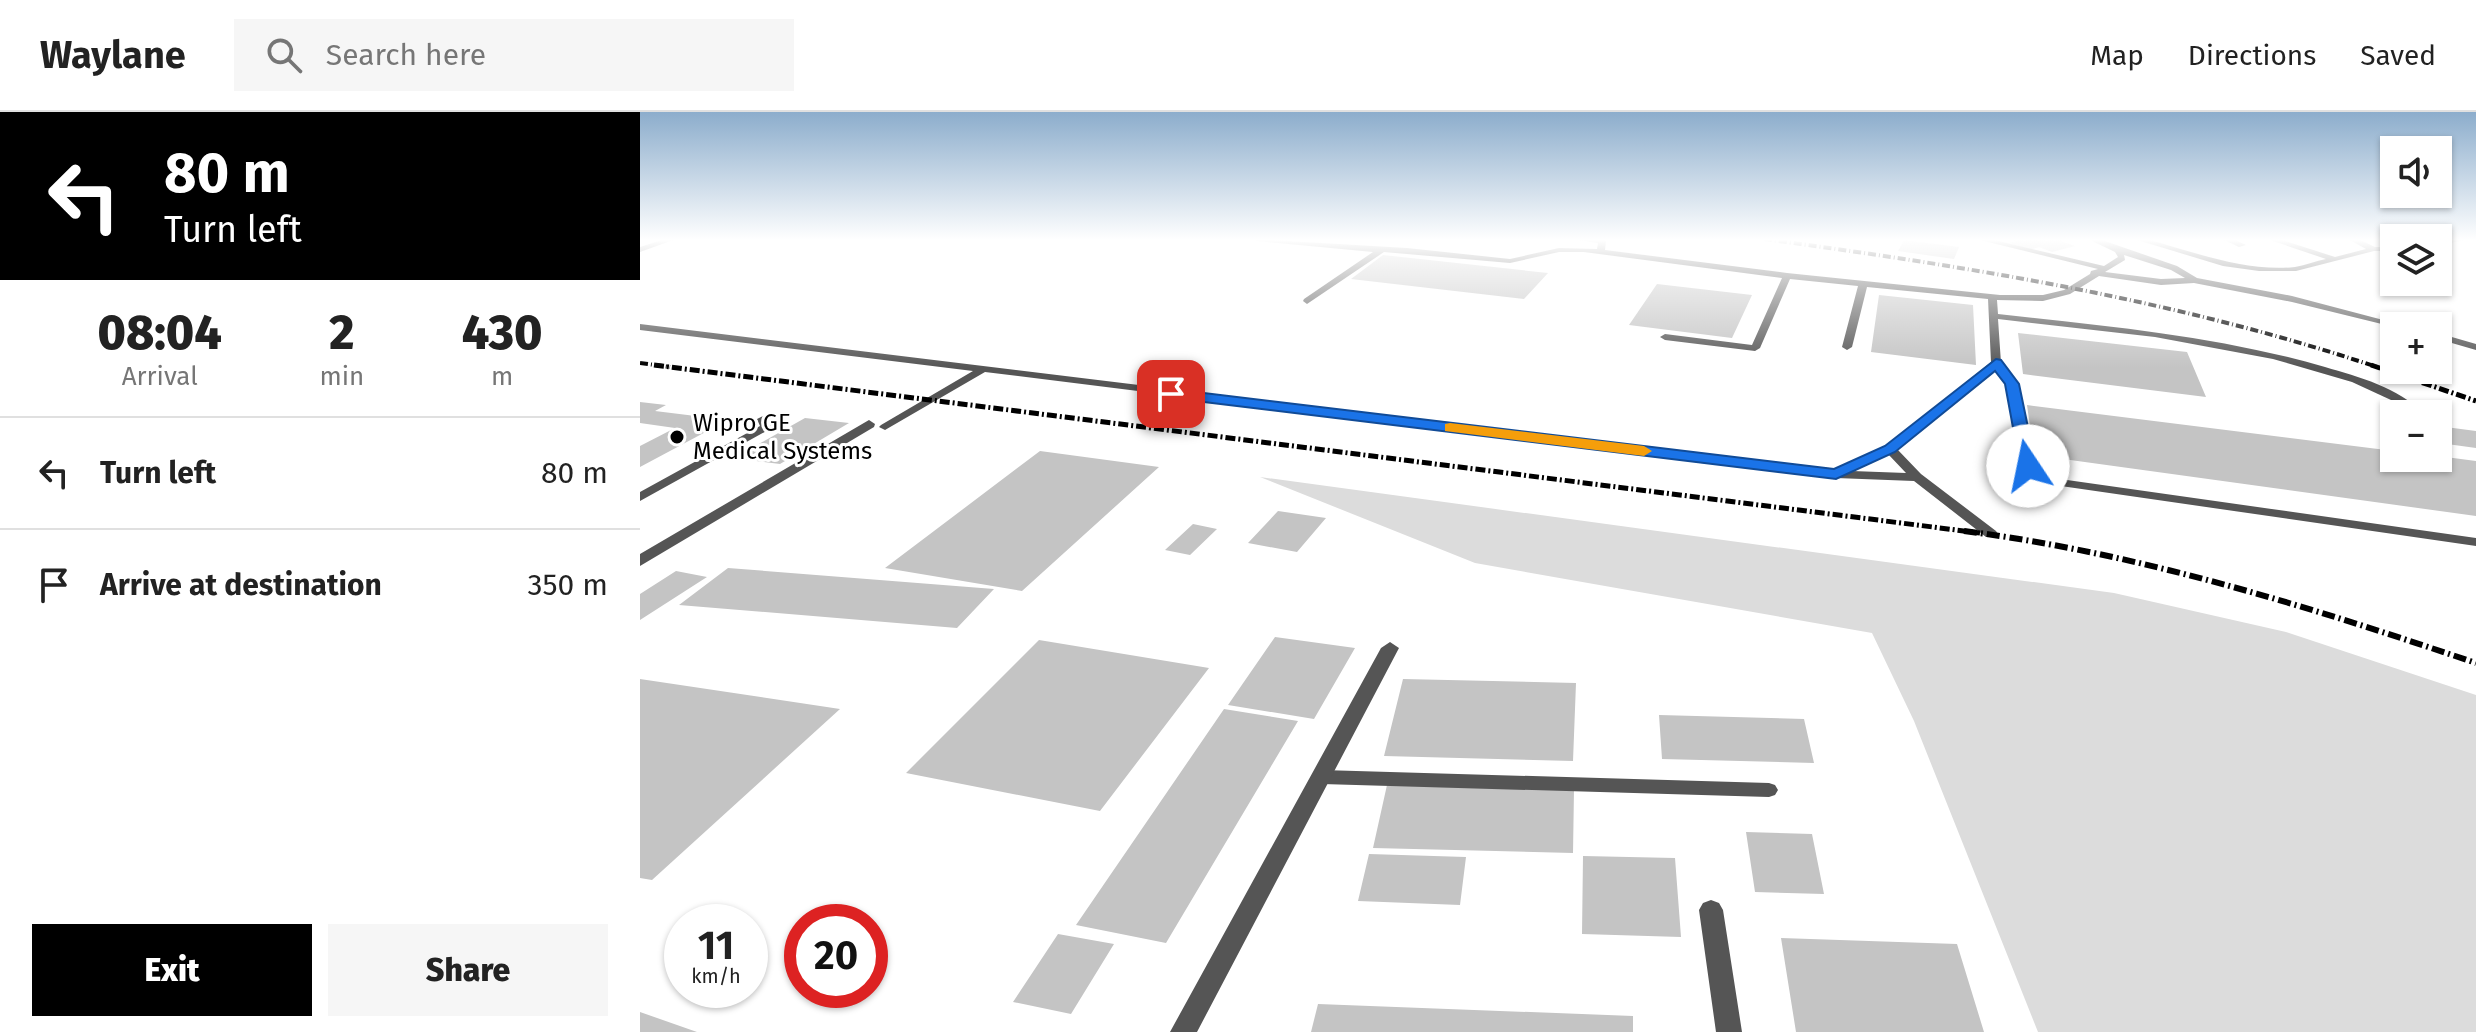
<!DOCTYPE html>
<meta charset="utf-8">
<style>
:root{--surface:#fff;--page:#f6f6f6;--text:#222;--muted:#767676;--line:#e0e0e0;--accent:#000}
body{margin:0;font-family:"Fira Sans",sans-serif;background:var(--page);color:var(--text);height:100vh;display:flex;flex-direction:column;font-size:30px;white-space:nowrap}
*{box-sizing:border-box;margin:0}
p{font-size:26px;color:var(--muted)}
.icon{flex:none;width:44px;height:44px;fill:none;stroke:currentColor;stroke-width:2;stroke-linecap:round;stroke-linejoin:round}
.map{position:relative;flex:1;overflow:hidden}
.side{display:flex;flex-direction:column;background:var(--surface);width:640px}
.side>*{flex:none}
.guide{background:#000;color:#fff;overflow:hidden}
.fabs{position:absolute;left:1740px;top:24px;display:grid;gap:16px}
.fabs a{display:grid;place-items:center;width:72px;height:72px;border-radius:0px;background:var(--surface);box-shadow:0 2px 6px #0004;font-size:40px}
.speed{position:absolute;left:24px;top:792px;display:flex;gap:16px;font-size:40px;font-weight:700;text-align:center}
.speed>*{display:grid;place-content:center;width:104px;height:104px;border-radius:50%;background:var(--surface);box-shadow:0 2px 6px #0004;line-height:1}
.speed small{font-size:20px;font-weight:400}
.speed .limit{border:12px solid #d22;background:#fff;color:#111}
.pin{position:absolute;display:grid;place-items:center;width:68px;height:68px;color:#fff;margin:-34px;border-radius:16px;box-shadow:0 4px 12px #0006}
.me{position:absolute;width:88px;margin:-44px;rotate:349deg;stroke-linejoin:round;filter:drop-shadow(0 0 6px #0008)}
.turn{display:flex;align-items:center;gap:28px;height:168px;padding:0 32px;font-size:36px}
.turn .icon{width:104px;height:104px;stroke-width:2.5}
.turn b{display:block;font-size:56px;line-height:68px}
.eta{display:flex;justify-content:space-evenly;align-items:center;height:136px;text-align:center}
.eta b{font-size:48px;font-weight:800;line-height:56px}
.button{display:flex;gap:16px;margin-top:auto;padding:16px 32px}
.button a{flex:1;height:92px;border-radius:0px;background:var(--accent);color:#fff;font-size:32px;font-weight:800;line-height:92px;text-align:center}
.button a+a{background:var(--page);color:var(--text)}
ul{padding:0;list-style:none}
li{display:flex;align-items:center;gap:24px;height:112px;padding:0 32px;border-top:2px solid var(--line)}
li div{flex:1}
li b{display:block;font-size:30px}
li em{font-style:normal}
header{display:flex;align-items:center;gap:48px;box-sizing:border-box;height:112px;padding:0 40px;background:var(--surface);border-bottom:2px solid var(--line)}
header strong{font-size:38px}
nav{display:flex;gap:44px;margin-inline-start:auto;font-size:28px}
.search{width:560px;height:72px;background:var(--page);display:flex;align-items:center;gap:20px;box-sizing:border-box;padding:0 28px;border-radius:0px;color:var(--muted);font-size:30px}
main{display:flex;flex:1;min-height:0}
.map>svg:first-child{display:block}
.green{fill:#dcdcdc}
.building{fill:#c4c4c4}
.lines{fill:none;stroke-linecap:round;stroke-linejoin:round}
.service{fill:#555;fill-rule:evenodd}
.minor{fill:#555;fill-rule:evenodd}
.rail-far2{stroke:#000;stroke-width:4;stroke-dasharray:8 3 1 3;stroke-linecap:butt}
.rail-far1{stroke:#000;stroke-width:5;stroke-dasharray:10 3 2 3;stroke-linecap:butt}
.rail{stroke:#000;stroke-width:6;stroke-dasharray:13 4 2 4;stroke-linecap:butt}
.route{fill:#1a73e8;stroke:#114b97;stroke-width:2}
.slow{fill:#f59e0b}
.poi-dot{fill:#000;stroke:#fff;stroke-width:3}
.labels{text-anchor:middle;stroke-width:6;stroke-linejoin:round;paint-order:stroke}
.poi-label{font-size:24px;fill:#000;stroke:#fff;text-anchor:start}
</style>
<header>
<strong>Waylane</strong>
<div class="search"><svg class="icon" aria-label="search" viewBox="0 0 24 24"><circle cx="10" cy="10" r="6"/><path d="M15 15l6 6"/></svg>Search here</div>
<nav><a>Map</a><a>Directions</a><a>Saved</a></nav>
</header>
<main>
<section class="side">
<div class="guide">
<div class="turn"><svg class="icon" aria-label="left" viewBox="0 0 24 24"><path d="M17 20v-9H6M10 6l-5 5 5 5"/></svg><div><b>80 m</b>Turn left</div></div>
</div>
<div class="eta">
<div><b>08:04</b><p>Arrival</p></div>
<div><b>2</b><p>min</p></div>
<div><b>430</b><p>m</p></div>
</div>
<ul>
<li><svg class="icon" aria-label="left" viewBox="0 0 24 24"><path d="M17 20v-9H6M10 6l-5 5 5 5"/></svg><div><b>Turn left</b></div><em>80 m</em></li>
<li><svg class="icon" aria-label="arrive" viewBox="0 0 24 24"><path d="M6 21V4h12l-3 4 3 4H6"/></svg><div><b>Arrive at destination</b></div><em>350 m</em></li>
</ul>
<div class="button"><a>Exit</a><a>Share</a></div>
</section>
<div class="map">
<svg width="1836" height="920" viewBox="0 0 1836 920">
<rect width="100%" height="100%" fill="#fff"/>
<path class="green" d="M620 365 1474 481 1646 520 1836 583V920H1398L1274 609 1232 521 835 451Z"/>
<path class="building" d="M1372 127H1426L1421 129 1435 134 1412 140 1399 135 1390 138 1369 131 1376 129Z
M1264 128 1319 135 1314 147 1258 139Z
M743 143 908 161 884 187 711 167Z
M1017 172 1112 183 1092 226 989 213Z
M1239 183 1333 193 1336 253 1231 240Z
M1378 221 1547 240 1566 285 1383 262Z
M0 290 26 293 15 299 88 308 0 355V334L35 316 0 311Z
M1387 293 1754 339V346L1798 344 1836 349V404L1394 343Z
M165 306 209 311 140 352 94 346Z
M1798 314 1836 319V336L1807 332 1798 320Z
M400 339 519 355 382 479 245 456Z
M638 399 686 406 657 440 608 431Z
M553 412 577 417 550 443 525 438Z
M88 456 354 477 317 516 39 493Z
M36 459 67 465 0 508V482Z
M635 525 715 536 674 607 588 593Z
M399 528 569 556 460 699 266 661Z
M0 567 200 597 12 768 0 766Z
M763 567 936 571 933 649 744 644Z
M584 597 658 609 526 831 436 813Z
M1019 603 1164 607 1174 651 1022 647Z
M747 673 934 677 933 741 733 736Z
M1106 720 1172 722 1184 782 1115 780Z
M729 742 826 745 820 793 718 789Z
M943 744 1035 746 1041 825 942 822Z
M418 822 474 832 431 902 373 890Z
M1141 826 1317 832 1344 920H1156Z
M678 892 993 904V920H671Z
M0 900 57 920H0Z"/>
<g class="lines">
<path class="service" d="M25 127H36L0 140V135Z
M613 127 767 136 870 147 919 136 957 137 958 131 933 127H963L966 129 965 138 1147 161 1360 183H1403L1424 178 1450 162 1451 159 1458 157 1336 127H1350L1464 154 1478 145 1475 140 1448 127H1459L1537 154 1557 166 1652 184 1766 214 1754 215 1652 190 1554 171 1521 173 1459 164 1430 182 1403 189 1357 188 1358 202C1468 214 1578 224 1685 255 1719 265 1758 275 1784 302H1771L1751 288 1712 270 1633 247 1515 225 1358 207 1361 251 1377 272 1394 353 1403 360 1420 367 1836 426V434L1414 373 1395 366 1382 354 1367 272 1355 257 1257 337 1281 362 1356 419 1358 422 1356 425H1346L1274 369 1196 366 345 260 245 318 239 315 241 313 333 259 0 218V212L1194 358 1246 335 1351 250 1348 187 1227 175 1212 235 1207 238 1202 235 1218 174 1150 167 1120 236 1115 239 1025 228 1020 225 1025 222 1112 233 1142 166 944 140H919L870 151 744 140 667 192 663 189 664 187 733 140 617 129ZM1484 143 1531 158 1545 166 1521 167 1465 160 1485 148ZM1248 342 1266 361 1212 359Z
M1494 127H1506C1554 140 1605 160 1655 155 1666 153 1676 149 1686 147L1627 127H1639L1695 145 1726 137 1708 127H1718L1735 135H1754V139H1734L1656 159H1619L1583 154Z
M1582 127H1593L1606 133 1599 135Z
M1810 127H1831L1798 133V129Z
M1798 221 1836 232V238L1798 227Z
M123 304 127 305 132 315 130 317 0 389V380L120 314 117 307Z
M682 658 1129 671 1135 673 1138 678 1135 683 1129 685 682 672 676 670 673 665 676 660Z"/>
<path class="minor" d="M229 308 235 312 234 315 0 454V442Z
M750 530 759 536 557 920H530L741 536Z
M1071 788 1079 791 1083 798 1102 920H1076L1059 798 1063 791Z"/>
<path class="rail-far2" d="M1124 127C1332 155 1537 188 1737 255
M0 251 30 255"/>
<path class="rail-far1" d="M14 253 1340 421
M1731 253 1836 289"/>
<path class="rail" d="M1324 419C1498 441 1670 495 1836 551"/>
</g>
<linearGradient id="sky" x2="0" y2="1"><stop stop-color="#8cadcc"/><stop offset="0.5" stop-color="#fff"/><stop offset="1" stop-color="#fff" stop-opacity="0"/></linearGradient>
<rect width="1836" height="256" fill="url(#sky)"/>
<path class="route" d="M1356 247 1361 248 1379 272 1396 354 1394 358 1388 359 1380 354 1365 272 1355 259 1255 340 1196 367 531 286 524 282 531 277 1194 357 1245 334Z"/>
<path class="slow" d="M810 311 1004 334 1012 339 1004 344 805 319V312Z"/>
<circle class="poi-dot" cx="37" cy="325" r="8"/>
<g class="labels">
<g class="poi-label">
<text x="53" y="319">Wipro GE<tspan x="53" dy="28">Medical Systems</tspan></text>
</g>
</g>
</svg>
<div class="fabs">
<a><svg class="icon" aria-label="sound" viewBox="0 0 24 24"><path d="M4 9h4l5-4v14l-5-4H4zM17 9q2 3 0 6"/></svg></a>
<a><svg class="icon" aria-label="layers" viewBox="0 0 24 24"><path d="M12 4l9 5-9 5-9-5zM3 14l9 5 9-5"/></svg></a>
<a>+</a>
<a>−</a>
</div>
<div class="speed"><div>11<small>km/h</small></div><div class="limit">20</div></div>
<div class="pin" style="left:531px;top:282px;background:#d93025"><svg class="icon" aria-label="arrive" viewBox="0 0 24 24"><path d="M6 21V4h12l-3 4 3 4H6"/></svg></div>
<svg class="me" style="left:1388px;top:354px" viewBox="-20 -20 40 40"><circle r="19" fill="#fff"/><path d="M0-13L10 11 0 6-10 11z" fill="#1a73e8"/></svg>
</div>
</main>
